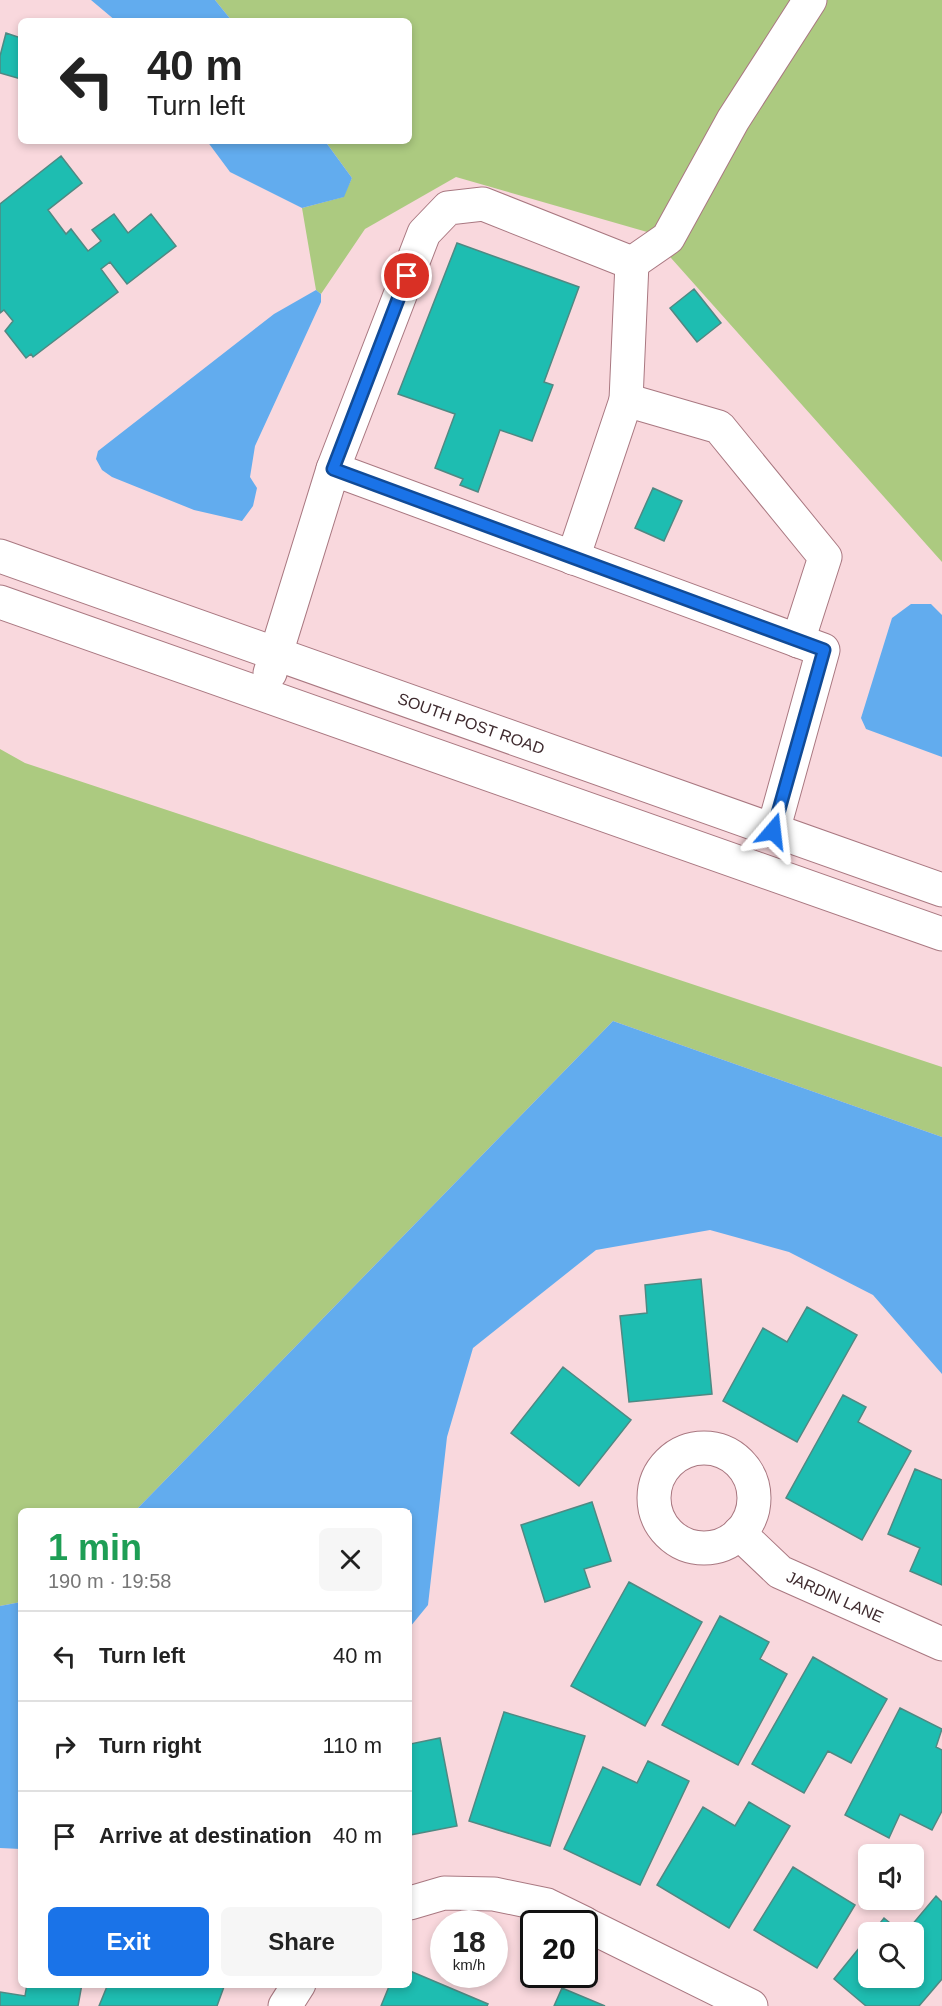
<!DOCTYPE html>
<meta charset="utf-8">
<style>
:root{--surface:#fff;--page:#f6f6f6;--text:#222;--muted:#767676;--line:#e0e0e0;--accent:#1a73e8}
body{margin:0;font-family:Helvetica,sans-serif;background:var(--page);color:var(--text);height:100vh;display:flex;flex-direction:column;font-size:22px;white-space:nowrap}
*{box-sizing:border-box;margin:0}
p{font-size:20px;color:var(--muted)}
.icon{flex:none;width:33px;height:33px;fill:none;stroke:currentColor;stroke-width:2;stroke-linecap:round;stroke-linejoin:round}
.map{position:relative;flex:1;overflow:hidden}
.drawer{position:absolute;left:18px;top:1508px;width:394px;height:480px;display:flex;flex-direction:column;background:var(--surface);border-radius:9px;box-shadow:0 3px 9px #0003}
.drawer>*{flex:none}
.top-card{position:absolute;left:18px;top:18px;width:394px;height:126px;border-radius:9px;box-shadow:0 3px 9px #0003;background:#fff;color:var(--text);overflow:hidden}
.fabs{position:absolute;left:858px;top:1844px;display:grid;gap:12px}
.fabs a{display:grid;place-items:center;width:66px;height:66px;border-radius:9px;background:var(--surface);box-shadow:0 3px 9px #0003;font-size:30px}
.speed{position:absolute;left:430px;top:1910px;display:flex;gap:12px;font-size:30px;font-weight:700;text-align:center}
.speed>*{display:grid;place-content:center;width:78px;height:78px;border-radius:50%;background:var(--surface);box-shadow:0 3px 9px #0003;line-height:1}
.speed small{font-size:15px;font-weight:400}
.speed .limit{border:3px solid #111;border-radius:9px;background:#fff;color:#111}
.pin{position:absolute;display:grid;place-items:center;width:51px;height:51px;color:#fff;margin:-26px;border:3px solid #fff;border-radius:50%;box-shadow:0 2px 6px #0007}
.me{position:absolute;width:66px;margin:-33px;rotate:17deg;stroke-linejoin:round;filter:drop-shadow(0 0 4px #0008)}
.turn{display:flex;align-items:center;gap:21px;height:126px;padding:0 30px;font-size:27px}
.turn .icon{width:78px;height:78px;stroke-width:2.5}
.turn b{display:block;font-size:42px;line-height:51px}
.round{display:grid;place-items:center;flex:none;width:63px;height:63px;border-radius:9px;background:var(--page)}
.headline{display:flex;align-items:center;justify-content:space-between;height:102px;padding:0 30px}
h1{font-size:36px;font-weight:700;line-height:45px;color:#1e9e55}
.primary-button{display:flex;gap:12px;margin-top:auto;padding:12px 30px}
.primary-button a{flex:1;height:69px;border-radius:9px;background:var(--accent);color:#fff;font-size:24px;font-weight:700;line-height:69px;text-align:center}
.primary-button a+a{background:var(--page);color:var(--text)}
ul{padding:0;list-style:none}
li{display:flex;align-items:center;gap:18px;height:90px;padding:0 30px;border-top:2px solid var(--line)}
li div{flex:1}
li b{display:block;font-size:22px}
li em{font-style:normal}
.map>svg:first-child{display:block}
.green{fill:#acca80}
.water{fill:#62acee}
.building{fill:#1ebdb1;stroke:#4f8983;stroke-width:1.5}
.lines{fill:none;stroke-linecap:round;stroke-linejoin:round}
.minor-casing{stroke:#a97881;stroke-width:35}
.minor{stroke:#fff;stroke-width:33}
.route-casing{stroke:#114b97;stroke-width:15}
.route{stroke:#1a73e8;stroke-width:10}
.labels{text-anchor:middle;stroke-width:4.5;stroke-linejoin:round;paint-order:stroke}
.street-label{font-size:16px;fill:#3f2b2f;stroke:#ffe8ec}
</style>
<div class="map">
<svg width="942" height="2006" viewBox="0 0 942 2006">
<rect width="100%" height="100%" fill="#f9d8dd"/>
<path class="green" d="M215 0H942V562L663 249 668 238 456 177 365 229 321 294 316 290 302 208 343 197 352 178 325 141H410V21H232Z
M0 749 25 763 942 1067V1137L613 1021 136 1510H21V1602L0 1606Z"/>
<path class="water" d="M91 0H215L232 21H116Z
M207 141H325L352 178 344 197 302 208 230 172Z
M316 290 321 294V302L255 446 250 477 257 488 253 506 242 521 194 510 112 477 102 470 96 459 98 451 274 314Z
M911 604H931L942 615V757L866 729 861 718 892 618Z
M613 1021 942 1137V1374L873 1295 789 1252 710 1230 596 1250 473 1348 447 1437 428 1605 410 1627V1510H136Z
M21 1602V1849L0 1848V1606Z"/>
<path class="building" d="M6 33 21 38V79L0 73V56Z
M61 156 82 183 48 210 66 234 71 229 88 251 101 241 92 230 114 214 128 233 151 214 176 246 127 284 110 262 101 269 118 292 33 357 31 354 26 358 5 331 13 321 4 310 0 313V204Z
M457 243 579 287 544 382 553 385 532 441 500 430 478 492 460 485 463 479 435 468 455 414 398 394Z
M694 289 721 323 697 342 670 308Z
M653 488 682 501 664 541 635 528Z
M701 1279 712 1394 629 1402 620 1316 647 1313 645 1285Z
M807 1307 857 1335 797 1442 723 1401 763 1328 787 1342Z
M563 1367 631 1420 579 1486 511 1433Z
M843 1395 866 1407 858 1422 911 1451 862 1540 786 1498Z
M915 1469 942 1480V1585L910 1571 920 1548 888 1534Z
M592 1502 611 1561 584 1569 590 1587 545 1602 521 1525Z
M629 1582 702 1622 645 1726 571 1686Z
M720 1616 769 1642 760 1659 787 1674 738 1765 662 1725Z
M813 1657 887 1699 851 1763 828 1751 804 1793 752 1764Z
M900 1708 942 1729 936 1747 942 1750V1811L932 1830 900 1814 889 1838 845 1815Z
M504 1712 585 1736 550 1846 469 1821Z
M440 1738 457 1826 410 1835V1744Z
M648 1761 689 1781 640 1885 564 1849 603 1767 637 1783Z
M749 1802 790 1826 729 1928 657 1885 703 1807 735 1826Z
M793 1867 855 1905 817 1968 754 1930Z
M936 1896 942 1902V1979L919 2006H866L834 1979 868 1937V1977H914V1932H906Z
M884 1918 901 1932H873Z
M410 1971 488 2004 487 2006H381L390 1984H410Z
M27 1984H82L78 2006H0V1992L25 1996Z
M108 1984H225L217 2006H99Z
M562 1988 605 2006H554Z"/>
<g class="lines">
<g class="minor-casing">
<g id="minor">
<path d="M632 263 668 238 733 120 810 0"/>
<path d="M333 469 424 233 448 208 483 204 632 263 626 400"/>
<path id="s1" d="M0 556 942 890"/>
<path d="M573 558 626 400 719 427 825 557 798 641"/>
<path d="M0 602 942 934"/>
<path d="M270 673 333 469 823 650 773 831"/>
<circle cx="704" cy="1498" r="50"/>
<path id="s2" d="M739 1533 780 1572 942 1644"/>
<path d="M410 1903 444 1893 494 1894 547 1905 584 1923"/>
<path d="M585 1924 751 2006"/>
<path d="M285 2006 299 1984"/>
</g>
</g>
<use href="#minor" class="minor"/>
</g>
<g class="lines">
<g class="route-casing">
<path id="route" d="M407 276 333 469 824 650 773 831"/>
</g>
<use href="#route" class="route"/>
</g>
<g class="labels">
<g class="street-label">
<text dy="6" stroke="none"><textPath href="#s1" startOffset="500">SOUTH POST ROAD</textPath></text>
<text dy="6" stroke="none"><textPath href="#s2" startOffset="117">JARDIN LANE</textPath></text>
</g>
</g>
</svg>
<div class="fabs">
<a><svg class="icon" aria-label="sound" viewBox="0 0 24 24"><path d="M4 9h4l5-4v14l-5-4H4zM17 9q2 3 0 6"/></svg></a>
<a><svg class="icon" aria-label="search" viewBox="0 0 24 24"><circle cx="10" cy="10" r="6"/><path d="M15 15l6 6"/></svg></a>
</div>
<div class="speed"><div>18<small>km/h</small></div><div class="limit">20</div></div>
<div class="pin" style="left:407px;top:276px;background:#d93025"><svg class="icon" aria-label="arrive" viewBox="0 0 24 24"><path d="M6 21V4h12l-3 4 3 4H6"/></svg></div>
<svg class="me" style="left:773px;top:831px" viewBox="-20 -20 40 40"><path d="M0-17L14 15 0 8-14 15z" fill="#1a73e8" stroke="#fff" stroke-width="4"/></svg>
<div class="top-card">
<div class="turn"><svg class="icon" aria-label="left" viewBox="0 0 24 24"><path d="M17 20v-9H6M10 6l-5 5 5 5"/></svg><div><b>40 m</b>Turn left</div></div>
</div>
<section class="drawer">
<div class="headline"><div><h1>1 min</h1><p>190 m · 19:58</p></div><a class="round"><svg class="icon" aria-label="close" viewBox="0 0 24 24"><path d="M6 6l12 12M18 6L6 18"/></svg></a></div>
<ul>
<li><svg class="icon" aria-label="left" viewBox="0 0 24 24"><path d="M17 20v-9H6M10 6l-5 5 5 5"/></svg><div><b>Turn left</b></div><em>40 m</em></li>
<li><svg class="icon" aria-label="right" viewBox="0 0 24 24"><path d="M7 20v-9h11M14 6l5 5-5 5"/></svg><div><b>Turn right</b></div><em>110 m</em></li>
<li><svg class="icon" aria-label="arrive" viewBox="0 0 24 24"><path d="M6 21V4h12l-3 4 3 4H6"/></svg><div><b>Arrive at destination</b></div><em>40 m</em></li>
</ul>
<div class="primary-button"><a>Exit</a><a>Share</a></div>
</section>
</div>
